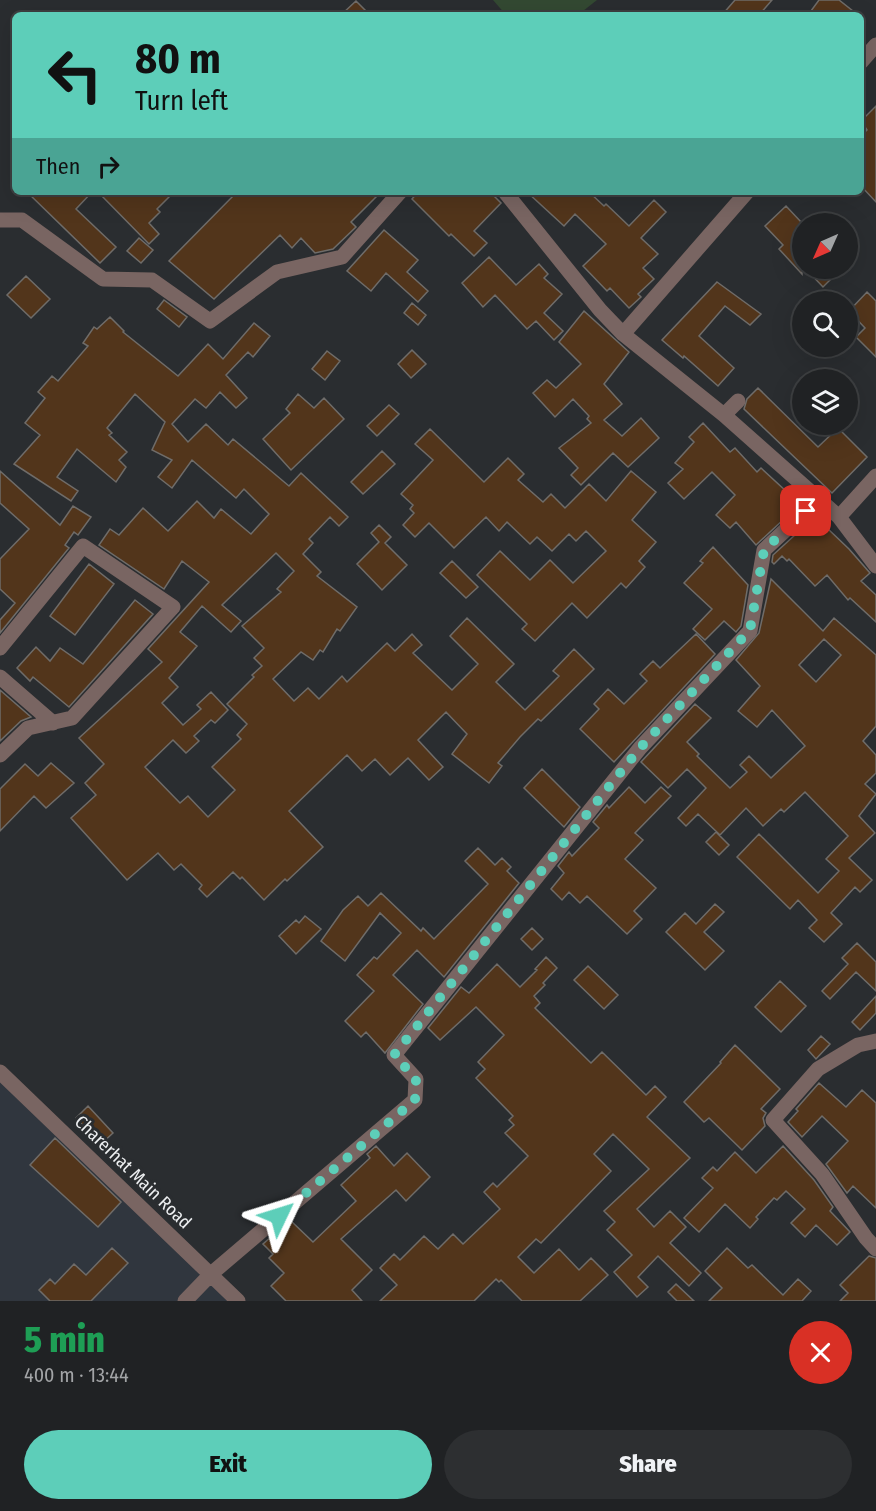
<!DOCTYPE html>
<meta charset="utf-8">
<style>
:root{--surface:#202224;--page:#2d2f31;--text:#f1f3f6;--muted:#a2a4a6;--line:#3d3f41;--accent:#5dceb9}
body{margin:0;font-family:"Fira Sans Condensed",sans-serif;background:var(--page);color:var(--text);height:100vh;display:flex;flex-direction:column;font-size:22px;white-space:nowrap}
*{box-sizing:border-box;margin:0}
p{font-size:20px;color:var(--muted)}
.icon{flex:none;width:33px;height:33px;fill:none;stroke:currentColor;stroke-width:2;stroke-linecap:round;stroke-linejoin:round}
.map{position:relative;height:1301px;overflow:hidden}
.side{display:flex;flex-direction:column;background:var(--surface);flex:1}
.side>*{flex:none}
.banner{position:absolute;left:12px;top:12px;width:852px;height:183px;border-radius:9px;box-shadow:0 6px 24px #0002,0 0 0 2px var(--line);background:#5dceb9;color:#111;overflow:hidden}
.needle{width:39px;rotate:225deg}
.tools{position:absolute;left:792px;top:213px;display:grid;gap:12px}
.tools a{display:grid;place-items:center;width:66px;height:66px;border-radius:50%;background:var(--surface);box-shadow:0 6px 24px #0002,0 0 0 2px var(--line);font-size:30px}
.pin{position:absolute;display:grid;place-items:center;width:51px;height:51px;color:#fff;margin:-26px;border-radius:12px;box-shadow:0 3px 9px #0006}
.me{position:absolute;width:66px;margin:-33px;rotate:49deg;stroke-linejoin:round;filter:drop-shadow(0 0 4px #0008)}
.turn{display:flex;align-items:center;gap:21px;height:126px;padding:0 24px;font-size:27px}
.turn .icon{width:78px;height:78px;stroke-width:2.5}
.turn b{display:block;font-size:42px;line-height:51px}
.then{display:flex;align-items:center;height:57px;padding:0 24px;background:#0003;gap:12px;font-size:22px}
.round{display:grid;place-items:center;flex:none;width:63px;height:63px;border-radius:32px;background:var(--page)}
.head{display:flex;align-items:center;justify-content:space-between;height:102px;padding:0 24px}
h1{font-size:36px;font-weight:800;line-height:45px;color:#1e9e55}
.primary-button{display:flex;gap:12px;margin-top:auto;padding:12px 24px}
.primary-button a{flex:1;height:69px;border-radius:36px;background:var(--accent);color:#111;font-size:24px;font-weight:800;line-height:69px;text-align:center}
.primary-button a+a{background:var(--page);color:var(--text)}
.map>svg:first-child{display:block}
.built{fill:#30363e}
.green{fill:#334932}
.building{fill:#52351b;stroke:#6f6c69;stroke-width:1.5;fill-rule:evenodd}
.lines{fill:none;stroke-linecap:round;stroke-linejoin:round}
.minor{stroke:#796562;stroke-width:15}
.route{stroke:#5dceb9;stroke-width:10;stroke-dasharray:0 18}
.labels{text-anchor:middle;stroke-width:6;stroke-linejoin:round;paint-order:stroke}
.street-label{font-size:18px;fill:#edeff1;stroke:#2a2d30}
</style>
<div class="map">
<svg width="876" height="1301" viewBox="0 0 876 1301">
<rect width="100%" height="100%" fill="#2a2d30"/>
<path class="built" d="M0 1072 239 1301H0Z"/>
<path class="green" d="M493 0H597L578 15H506Z"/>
<path class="building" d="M735 0H772L759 15H722Z
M819 0H839L858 15H808Z
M356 1 370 15H341Z
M876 106V202L861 186V136L867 130 861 121Z
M27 192H92L76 209 116 247 100 263Z
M98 192H174L157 209 160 212 149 223 159 234 149 244Z
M237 192H381L351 222 356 227 333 249 315 253 301 238 292 248 280 235 214 299 169 261Z
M418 192H490L501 203 474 231 487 243 474 256 451 234 449 236 412 199Z
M527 192H589L604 206 606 204 629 226 654 200 666 212 641 238 658 254 643 268 654 279 638 294 641 297 629 308 610 288 607 291 583 266 606 244 575 214 564 226Z
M786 206 802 223V274L779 249 783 245 765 226Z
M384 230 418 260 407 272 428 291 418 302 386 273 371 291 347 271Z
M139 238 153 250 141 263 127 251Z
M489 257 516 285 539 264 548 274 544 278 562 294 544 313 563 331 554 340 536 321 527 329 495 295 483 307 462 283Z
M805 268H842L823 287Z
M26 276 50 299 31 318 7 295Z
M717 282 761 314 750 325 725 306 699 336 734 368 718 386 684 356 683 358 662 340Z
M867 292 876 301V357L856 337 865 328 849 311Z
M164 300 187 317 179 327 157 309Z
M412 303 426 315 418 325 404 313Z
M584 311 629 352 604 384 622 404 604 420 622 436 641 418 659 438 628 467 613 453 581 485 571 475 578 468 559 448 591 423 587 419 589 416 573 399 555 417 533 393 547 380 556 388 581 364 559 342Z
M110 317 124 331 123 332 178 376 208 344 223 359 254 323 270 336 253 357 248 352 226 375 247 398 236 408 220 392 206 408 195 399 172 424 188 442 206 424 228 445 233 439 289 486 301 473 348 517 339 526 330 517 309 539 313 543 303 554 321 572 317 576 357 607 340 631 337 629 323 652 320 650 313 660 301 652 273 679 294 701 308 688 319 699 342 676 347 682 387 643 395 651 412 634 422 645 413 653 452 690 478 664 450 636 467 618 514 664 496 682 525 710 559 676 553 671 574 649 594 669 541 721 538 719 520 737 498 763 502 766 489 783 452 754 467 734 446 712 418 740 443 767 429 780 408 758 390 775 375 759 362 771 347 755 289 811 323 847 287 881 285 879 264 900 242 877 240 879 233 872 207 897 199 889 202 885 181 864 174 870 158 853 127 880 71 818 96 795 85 783 104 764 79 738 162 662 148 649 209 582 182 561 164 589 99 545 110 529 119 535 143 508 168 531 197 501 214 518 221 509 251 534 269 514 244 489 236 498 192 460 172 488 158 477 172 460 152 450 165 422 135 394 107 428 112 433 109 435 127 452 119 460 126 467 116 482 77 449 57 477 78 491 71 501 14 464 40 435 25 423 45 398 38 392 52 376 58 381 88 346 83 343 94 327 97 329ZM276 553 294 571 277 589 281 592 242 626 264 648 254 658 262 666 252 675 254 677 227 704 247 724 237 735 241 739 212 767 235 790 208 817 188 796 180 803 145 767 173 740 186 753 199 741 194 736 211 720 215 723 228 710 211 692 197 705 201 709 183 725 162 703 178 687 169 678 197 646 180 632 202 606 231 632 241 621 222 605Z
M412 350 426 364 411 378 398 364Z
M327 351 340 361 325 380 312 369Z
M758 388 818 447 838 428 867 457 832 493 744 409 747 399Z
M298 394 314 408 324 398 344 419 291 470 263 439 290 413 286 409Z
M389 405 399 414 377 436 367 426Z
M703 423 730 452 735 448 757 472 761 468 800 504 756 545 736 522 730 528 716 515 735 495 712 472 684 499 668 483 683 469 675 463 694 442 689 437Z
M430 429 484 482 508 458 524 474 518 480 543 502 551 494 565 508 589 484 606 501 631 471 656 492 632 520 656 542 639 561 645 567 626 588 621 583 587 618 572 603 535 641 522 629 527 624 477 575 500 551 530 580 550 560 573 583 606 551 586 531 576 541 569 534 552 551 537 537 530 544 507 522 499 531 486 517 454 548 429 523 415 537 403 525 414 513 410 509 413 505 401 494 433 460 415 444Z
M382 451 395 464 363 494 351 482Z
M0 471 60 525 73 506 91 517 78 535 74 532 65 545 69 548 0 633V620L15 603 0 589V559L29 529 0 503Z
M807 524 820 535 827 528 849 549 870 573 861 581 876 595V622L850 598 848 600 827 575 815 586 789 559 787 561 782 556 774 564 772 562 773 555Z
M379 525 391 537 385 543 407 565 382 590 357 564 379 542 371 533Z
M713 547 748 585 741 626 736 632 724 621 705 640 693 629 712 609 684 583 703 563 700 561Z
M452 561 478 587 466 598 440 573Z
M89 564 114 584 75 635 50 616Z
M771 579 823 631 834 618 876 655V726L863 741 876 755V773L865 784 876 794 859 816 875 833 849 858 872 880 860 892 855 887 831 913 842 924 824 942 809 928 817 920 798 900 790 909 737 857 759 834 818 893 839 871 826 859 848 836 805 792 784 812 781 809 763 826 746 808 720 835 698 814 686 826 678 818 706 788 687 769 668 788 641 762 695 704 711 718 687 742 699 754 697 756 730 788 747 772 740 765 749 756 771 778 805 746 772 710 757 727 738 711 760 686 736 660 759 633ZM824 639 841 655 816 682 799 665Z
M135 600 153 614 69 707 33 677 30 681 17 668 36 647 50 661 60 648 83 664Z
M696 634 715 654 614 762 580 729 599 709 594 704 608 689 624 704 647 681 640 674 653 661 660 668Z
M0 690 31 717 21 721 0 741Z
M51 763 74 783 46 808 34 796 0 831V789L25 764 38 776Z
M542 769 580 807 564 827 524 788Z
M629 787 645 803 661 787 671 796 635 833 643 840 625 859 656 888 634 911 642 919 627 934 587 896 580 903 569 892 562 900 551 889 564 873 558 866 569 852 572 856 599 828 593 822 607 805 609 808Z
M716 832 729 845 719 855 706 842Z
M478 848 495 865 502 858 511 867 507 871 519 883 444 977 417 950 393 975 423 1004 385 1053 366 1032 361 1037 345 1021 374 991 357 975 374 957 377 959 401 933 380 913 345 961 321 941 343 910 358 896 368 906 381 893 421 931 423 928 434 939 488 884 465 861Z
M715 904 724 912 704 932 724 951 705 970 666 932 685 913 696 924Z
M305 916 321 929 296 954 279 936 296 920 299 923Z
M532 928 543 939 532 950 521 939Z
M857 943 876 962V991L856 972 830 999 822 991 848 964 842 958Z
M546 957 557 968 543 983 545 985 534 996 540 1003 535 1008 591 1063 602 1052 646 1095 655 1086 666 1097 647 1117 690 1158 637 1209 654 1227 670 1211 686 1227 670 1243 701 1273 689 1286 658 1256 638 1277 648 1287 637 1297 614 1272 632 1255 607 1230 615 1222 604 1211 649 1169 613 1134 594 1154 611 1171 541 1243 536 1239 518 1257 534 1273 559 1249 579 1270 591 1258 608 1275 580 1301H522L501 1280 499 1282 496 1279 474 1301H380L397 1285 380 1268 394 1254 400 1260 424 1236 438 1249 453 1234 463 1244 500 1209 484 1192 493 1183 497 1187 528 1156 505 1133 514 1125 509 1120 513 1116 476 1078 485 1069 478 1062 504 1035 476 1007 440 1040 428 1028 461 987 469 993 497 964 520 987 537 970 535 969Z
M588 966 618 995 604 1009 574 980Z
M780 981 806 1006 781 1032 755 1007Z
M876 996V1013L860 1030 852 1022Z
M821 1036 830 1044 816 1059 808 1050Z
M735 1045 780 1089 761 1109 766 1113 763 1118 765 1126 742 1150 709 1118 704 1122 684 1102 721 1063 720 1062Z
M819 1083 846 1107 862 1090 876 1103V1208L853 1186 847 1193 826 1164 848 1141 822 1116 802 1137 788 1122 798 1111 796 1109Z
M88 1106 113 1133 101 1144 76 1118Z
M55 1138 121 1202 98 1227 30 1165Z
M376 1146 394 1166 407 1153 430 1177 406 1201 396 1190 341 1239 372 1270 352 1290 362 1301H286L271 1286 284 1273 269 1258 273 1254 263 1244 290 1220 313 1242 356 1201 341 1185 370 1158 367 1154Z
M783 1146 814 1180 833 1207 830 1211 850 1232 837 1245 816 1225 805 1237 791 1223 805 1209 786 1191 777 1200 774 1198 756 1217 758 1219 750 1228 725 1204 699 1232 684 1218 713 1188 702 1178 713 1167 717 1171 735 1152 756 1173Z
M112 1248 128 1263 91 1301H50L39 1290 50 1279 55 1284 74 1264 86 1275Z
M727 1248 748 1268 752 1265 783 1295 798 1279 811 1291 802 1301H709L722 1288 705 1271Z
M869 1256 876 1258V1301H840L848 1293 840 1285Z
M676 1284 694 1301H677L668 1292Z"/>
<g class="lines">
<path class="minor" d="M861 62 876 45
M505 192 600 310 623 334 724 415
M0 220H22L103 279 152 280 210 321 277 272 342 257 400 192
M623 334 747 192
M738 401 724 415 839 517 876 566
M839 517 876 476
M0 648 83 546 173 607 72 718 28 728 0 755
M0 677 53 723
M876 1041 858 1045 818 1069 773 1120 822 1174 866 1238 876 1249
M0 1072 238 1301
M185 1301 211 1274 415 1100 416 1079 394 1055 640 748 750 631 764 550 820 498"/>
</g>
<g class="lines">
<path class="route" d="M279 1216 415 1100 416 1079 394 1055 640 748 750 630 764 550 806 511"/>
</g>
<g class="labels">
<g class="street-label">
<text transform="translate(133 1172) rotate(44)" y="6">Charerhat Main Road</text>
</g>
</g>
</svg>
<div class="tools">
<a><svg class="needle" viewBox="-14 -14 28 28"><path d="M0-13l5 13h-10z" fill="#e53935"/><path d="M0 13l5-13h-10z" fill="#a2a4a6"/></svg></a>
<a><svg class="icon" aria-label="search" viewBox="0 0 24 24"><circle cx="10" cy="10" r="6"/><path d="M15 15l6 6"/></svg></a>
<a><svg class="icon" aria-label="layers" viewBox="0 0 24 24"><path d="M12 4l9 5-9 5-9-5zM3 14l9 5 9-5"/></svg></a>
</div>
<div class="pin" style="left:806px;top:511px;background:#d93025"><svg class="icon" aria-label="arrive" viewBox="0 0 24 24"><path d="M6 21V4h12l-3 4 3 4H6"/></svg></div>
<svg class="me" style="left:279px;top:1216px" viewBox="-20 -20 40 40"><path d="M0-17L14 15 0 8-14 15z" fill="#5dceb9" stroke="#fff" stroke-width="4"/></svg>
<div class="banner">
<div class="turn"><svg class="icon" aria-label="left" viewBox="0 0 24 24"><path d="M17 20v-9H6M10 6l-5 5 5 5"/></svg><div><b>80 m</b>Turn left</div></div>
<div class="then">Then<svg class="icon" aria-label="right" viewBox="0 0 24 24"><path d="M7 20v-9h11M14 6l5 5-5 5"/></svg></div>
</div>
</div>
<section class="side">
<div class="head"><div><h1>5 min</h1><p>400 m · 13:44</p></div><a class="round" style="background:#d93025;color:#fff"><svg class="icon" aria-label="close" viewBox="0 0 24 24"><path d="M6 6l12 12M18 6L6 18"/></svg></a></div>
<div class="primary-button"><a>Exit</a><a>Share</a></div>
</section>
